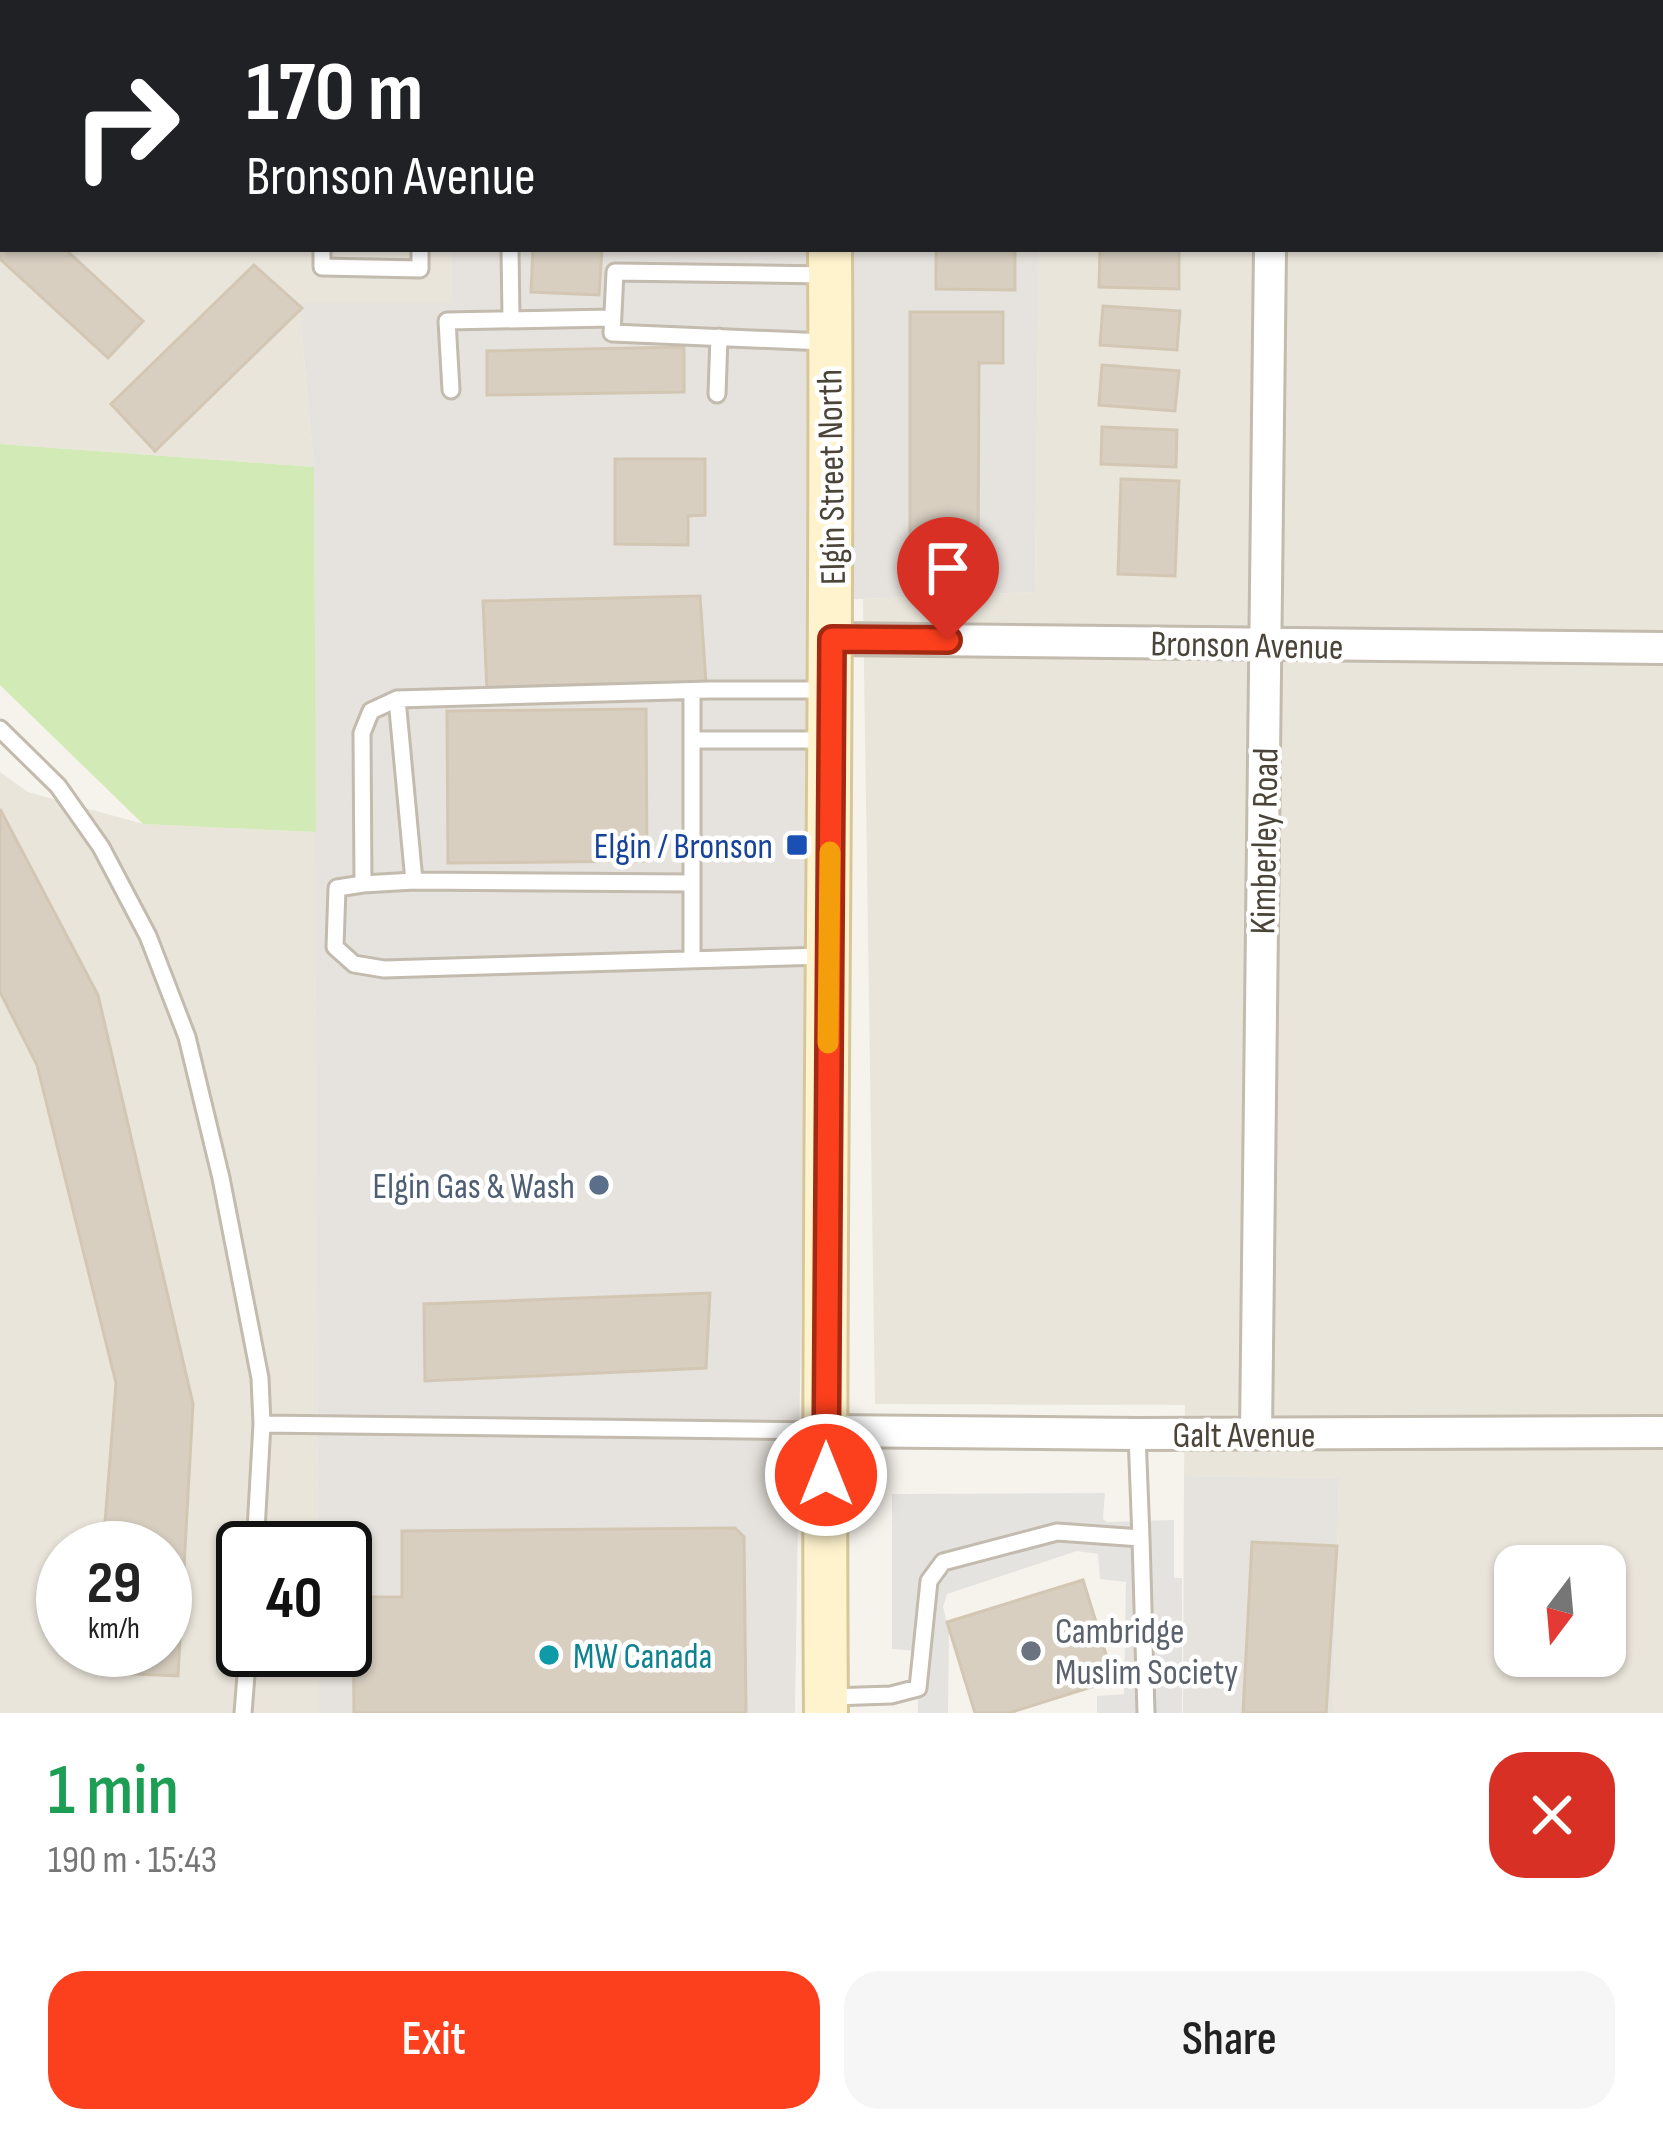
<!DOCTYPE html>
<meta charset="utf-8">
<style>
:root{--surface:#fff;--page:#f6f6f6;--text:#222;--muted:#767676;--accent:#fc3f1d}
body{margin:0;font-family:"Sofia Sans Condensed",sans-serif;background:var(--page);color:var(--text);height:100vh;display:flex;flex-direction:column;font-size:45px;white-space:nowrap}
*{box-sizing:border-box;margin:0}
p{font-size:39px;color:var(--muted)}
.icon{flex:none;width:66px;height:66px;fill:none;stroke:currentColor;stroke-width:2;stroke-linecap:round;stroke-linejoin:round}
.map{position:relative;height:1713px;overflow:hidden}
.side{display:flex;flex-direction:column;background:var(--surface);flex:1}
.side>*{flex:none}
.guide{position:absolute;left:0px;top:0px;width:1665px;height:252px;box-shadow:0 3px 9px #0004;background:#202124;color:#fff;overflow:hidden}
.needle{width:78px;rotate:196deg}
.buttons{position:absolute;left:1494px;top:1545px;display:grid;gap:24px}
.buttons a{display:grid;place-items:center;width:132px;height:132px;border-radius:24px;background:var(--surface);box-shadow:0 3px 9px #0004;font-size:60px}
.speed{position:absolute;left:36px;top:1521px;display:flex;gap:24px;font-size:60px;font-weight:700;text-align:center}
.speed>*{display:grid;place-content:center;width:156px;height:156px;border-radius:50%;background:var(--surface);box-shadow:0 3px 9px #0004;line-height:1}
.speed small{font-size:30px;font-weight:400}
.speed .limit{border:6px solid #111;border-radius:18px;background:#fff;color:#111}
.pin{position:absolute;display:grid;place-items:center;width:102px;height:102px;color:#fff;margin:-123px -51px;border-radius:50% 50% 50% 0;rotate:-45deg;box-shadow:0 0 12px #0007}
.pin .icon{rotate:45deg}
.me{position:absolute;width:132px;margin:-66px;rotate:0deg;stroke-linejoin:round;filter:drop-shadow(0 0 9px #0008)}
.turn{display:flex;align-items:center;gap:42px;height:252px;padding:0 48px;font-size:54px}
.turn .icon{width:156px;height:156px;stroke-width:2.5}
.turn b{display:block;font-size:84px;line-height:102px}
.round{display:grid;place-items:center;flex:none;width:126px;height:126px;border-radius:36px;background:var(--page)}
.head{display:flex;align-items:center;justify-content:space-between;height:204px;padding:0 48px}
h1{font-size:72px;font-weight:600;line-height:90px;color:#1e9e55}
.cta{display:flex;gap:24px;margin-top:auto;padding:24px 48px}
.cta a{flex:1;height:138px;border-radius:36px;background:var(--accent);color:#fff;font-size:48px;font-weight:600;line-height:138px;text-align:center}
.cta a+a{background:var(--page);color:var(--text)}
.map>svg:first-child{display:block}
.residential{fill:#eae5da;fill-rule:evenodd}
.industrial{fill:#e6e2dd}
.green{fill:#d2eab5}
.parking{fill:#e5e3e0}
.building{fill:#d8cfc1;stroke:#d3c7b4;stroke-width:3}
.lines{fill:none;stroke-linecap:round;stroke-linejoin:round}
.lane-casing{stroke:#c2bbae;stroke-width:21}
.street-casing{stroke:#c2bbae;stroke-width:36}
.secondary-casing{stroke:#d6c79b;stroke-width:48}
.lane{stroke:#fff;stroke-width:15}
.street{stroke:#fff;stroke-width:30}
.secondary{stroke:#fff3cd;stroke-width:42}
.route-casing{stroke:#a42913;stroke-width:30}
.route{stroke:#fc3f1d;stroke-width:21}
.slow{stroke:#f59e0b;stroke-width:21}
.transit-dot{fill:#1a4fb4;stroke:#fff;stroke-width:4.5}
.service-dot{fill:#5c6f8a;stroke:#fff;stroke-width:4.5}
.worship-dot{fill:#6b7280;stroke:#fff;stroke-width:4.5}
.culture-dot{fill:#0f9aa8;stroke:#fff;stroke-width:4.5}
.labels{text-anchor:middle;stroke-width:9;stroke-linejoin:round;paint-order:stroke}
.street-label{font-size:36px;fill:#4b4439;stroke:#fff}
.transit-label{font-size:36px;fill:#164399;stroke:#fff;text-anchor:end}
.service-label{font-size:36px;fill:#4e5e75;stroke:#fff;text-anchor:end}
.worship-label{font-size:36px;fill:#5b616d;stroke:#fff;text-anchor:start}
.culture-label{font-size:36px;fill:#0d838f;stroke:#fff;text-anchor:start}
</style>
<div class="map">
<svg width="1663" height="1713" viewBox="0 0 1663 1713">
<rect width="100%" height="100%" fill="#f6f3ec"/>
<path class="residential" d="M0 0H449V3H3V249H452V303H299L314 467 0 444Z
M1483 0H1663V1713H1333L1339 1478 1184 1476 1185 1405 875 1404 863 599 1035 592 1039 249H1662V3H1483ZM1515 1566H1605V1656H1515Z
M0 772 28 792 143 824 316 832 318 1548H243V1650H319V1713H0ZM63 1548H165V1650H63Z"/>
<path class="industrial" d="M449 0H1042V3H449Z
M452 249H1039L1035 592 812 601 795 1713H319V1650H345V1548H318L314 467 299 303H452Z
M1184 1476 1339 1478 1333 1713H1183Z"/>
<path class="green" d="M0 444 314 467 316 832 143 824 0 685Z"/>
<path class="parking" d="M1105 1493 1103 1519 1107 1522 1174 1520V1578H1182V1713H1097V1696L1124 1694 1126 1582 1100 1579 1098 1554 1077 1551 947 1594 943 1607 949 1632 948 1713H918L917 1651 892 1649V1494Z"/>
<path class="building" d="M121 0H192L195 3H124Z
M333 0H381L404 3H334Z
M668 0H731V3H668Z
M893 0H989V3H893Z
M1089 0H1157V3H1089Z
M3 60V131L0 134V63Z
M0 189 3 192V249H65L143 321 108 358 0 259Z
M533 249H602L599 295 531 292Z
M936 249H1015V290L936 289Z
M1100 249H1179V289L1099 287Z
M254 265 302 308 155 451 111 404Z
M1103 306 1180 311 1177 350 1100 345Z
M910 312H1003V363H979L978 561 910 560Z
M684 347V392L487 395V351Z
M1102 365 1179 371 1175 411 1099 405Z
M1102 427 1177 430 1176 467 1101 464Z
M615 459H705V515L688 516V545L615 544Z
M1121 479 1179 481 1175 576 1118 574Z
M700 596 706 683 487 691 483 601Z
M646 709 647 861 448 863 447 711Z
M0 809 98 995 193 1404 178 1676 92 1672 94 1650H165V1548H103L116 1383 37 1065 0 992Z
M710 1293 706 1368 425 1381 424 1304Z
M735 1528 744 1537 746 1713H354L353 1597H402V1531Z
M1252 1542 1337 1546 1326 1713H1243Z
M1083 1580 1114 1680 1009 1713H975L947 1622Z"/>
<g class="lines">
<g class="lane-casing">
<path id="lane" d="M66 0V3
M318 0V3
M425 0V3
M1359 0V3
M579 3 580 0
M322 249V267L420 269V249
M510 249 511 318
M825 342 612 333 615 272 826 275
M451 390 447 321 612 318
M717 394 719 337
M692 691V960
M397 699 414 881
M0 729 58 786 101 847 148 936 187 1037 221 1178 260 1378 262 1424 823 1431
M692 740H828
M363 884 414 881 692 883
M825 956 384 969 354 964 335 947 337 888 363 884 362 733 371 711 397 699 709 690H828
M1141 1538 1146 1713
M255 1548 262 1424
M831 1697 891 1695 918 1688 929 1581 943 1562 1057 1532 1141 1538 1137 1434
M243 1713 248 1650"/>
</g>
<g class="street-casing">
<path id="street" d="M1273 3 1274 0
M832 639 1663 648
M826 1431 1137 1434 1663 1432
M1256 1434 1270 249"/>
</g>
<g class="secondary-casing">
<path id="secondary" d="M828 0V3
M826 1713C822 1225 833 737 830 249"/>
</g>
<use href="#lane" class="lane"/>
<use href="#street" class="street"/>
<use href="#secondary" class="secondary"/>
</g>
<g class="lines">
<g class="route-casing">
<path id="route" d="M826 1475 832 639 948 640"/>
</g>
<use href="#route" class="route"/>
<path class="slow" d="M828 1043 830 852"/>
</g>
<rect class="transit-dot" x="785" y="833" width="24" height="24" rx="6"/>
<circle class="service-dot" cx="599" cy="1185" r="12"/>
<circle class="worship-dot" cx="1031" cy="1651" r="12"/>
<circle class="culture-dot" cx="549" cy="1655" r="12"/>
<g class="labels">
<g class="street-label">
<text transform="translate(830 477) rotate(-91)" y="13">Elgin Street North</text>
<text transform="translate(1247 644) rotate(1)" y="13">Bronson Avenue</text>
<text transform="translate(1263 841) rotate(-89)" y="13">Kimberley Road</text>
<text x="1244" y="1447">Galt Avenue</text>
</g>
<g class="transit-label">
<text x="773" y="858">Elgin / Bronson</text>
</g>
<g class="service-label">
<text x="575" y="1198">Elgin Gas &amp; Wash</text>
</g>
<g class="worship-label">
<text x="1055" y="1643">Cambridge<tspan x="1055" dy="41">Muslim Society</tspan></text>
</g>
<g class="culture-label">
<text x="573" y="1668">MW Canada</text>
</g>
</g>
</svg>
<div class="buttons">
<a><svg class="needle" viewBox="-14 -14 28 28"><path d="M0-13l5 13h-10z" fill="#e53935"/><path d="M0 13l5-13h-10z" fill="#767676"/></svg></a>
</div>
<div class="speed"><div>29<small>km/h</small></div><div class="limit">40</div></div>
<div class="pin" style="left:948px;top:640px;background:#d93025"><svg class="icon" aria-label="arrive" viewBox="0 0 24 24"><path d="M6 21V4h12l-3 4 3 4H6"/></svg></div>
<svg class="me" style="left:826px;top:1475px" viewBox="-20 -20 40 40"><circle r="17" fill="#fc3f1d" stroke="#fff" stroke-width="3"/><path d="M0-11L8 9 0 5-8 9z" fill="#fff"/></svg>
<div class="guide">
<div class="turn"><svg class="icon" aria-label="right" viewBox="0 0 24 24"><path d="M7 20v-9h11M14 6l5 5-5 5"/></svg><div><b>170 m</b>Bronson Avenue</div></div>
</div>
</div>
<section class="side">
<div class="head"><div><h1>1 min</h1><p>190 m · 15:43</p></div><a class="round" style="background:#d93025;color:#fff"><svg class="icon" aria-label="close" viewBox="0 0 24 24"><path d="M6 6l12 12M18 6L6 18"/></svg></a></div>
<div class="cta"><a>Exit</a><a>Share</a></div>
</section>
